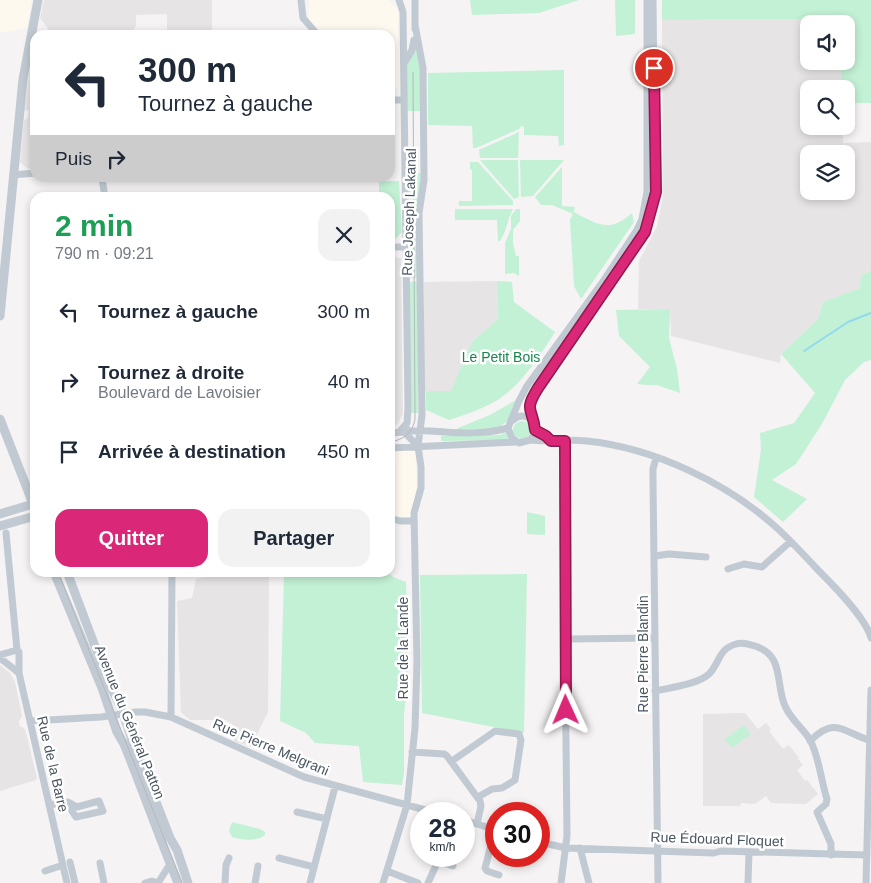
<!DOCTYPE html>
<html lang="fr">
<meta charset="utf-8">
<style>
:root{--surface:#fff;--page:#f2f2f3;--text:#1f2937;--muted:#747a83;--accent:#db2777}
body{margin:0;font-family:Helvetica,sans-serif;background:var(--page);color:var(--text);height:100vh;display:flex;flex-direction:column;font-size:19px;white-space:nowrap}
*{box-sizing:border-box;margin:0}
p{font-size:16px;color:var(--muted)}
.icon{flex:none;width:28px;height:28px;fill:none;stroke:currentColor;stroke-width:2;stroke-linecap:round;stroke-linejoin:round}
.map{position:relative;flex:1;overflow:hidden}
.side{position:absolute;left:30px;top:192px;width:365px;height:385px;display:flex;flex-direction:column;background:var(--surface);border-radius:15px;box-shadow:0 2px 8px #0003}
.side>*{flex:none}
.guide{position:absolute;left:30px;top:30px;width:365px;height:152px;border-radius:15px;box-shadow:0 2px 8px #0003;background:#fff;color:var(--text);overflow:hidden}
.fabs{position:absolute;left:800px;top:15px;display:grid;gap:10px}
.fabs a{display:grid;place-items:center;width:55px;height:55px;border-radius:10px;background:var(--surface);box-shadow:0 2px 8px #0003;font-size:25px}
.speed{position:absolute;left:410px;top:802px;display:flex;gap:10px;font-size:25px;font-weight:700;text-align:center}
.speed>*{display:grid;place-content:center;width:65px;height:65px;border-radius:50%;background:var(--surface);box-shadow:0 2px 8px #0003;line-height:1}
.speed small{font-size:12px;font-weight:400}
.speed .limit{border:8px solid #d22;background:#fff;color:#111}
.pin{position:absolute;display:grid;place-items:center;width:42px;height:42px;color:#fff;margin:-21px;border:2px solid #fff;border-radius:50%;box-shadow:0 1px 5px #0007}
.me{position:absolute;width:55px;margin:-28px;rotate:359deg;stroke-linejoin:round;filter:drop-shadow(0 0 4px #0008)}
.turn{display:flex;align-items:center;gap:18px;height:105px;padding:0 25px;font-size:22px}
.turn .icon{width:65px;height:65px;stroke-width:2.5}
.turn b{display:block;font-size:35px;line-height:42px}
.then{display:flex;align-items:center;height:48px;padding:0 25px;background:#0003;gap:10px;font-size:19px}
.round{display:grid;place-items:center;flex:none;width:52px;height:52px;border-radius:15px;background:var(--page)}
.summary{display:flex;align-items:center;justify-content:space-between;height:85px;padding:0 25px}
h1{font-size:30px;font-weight:700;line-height:38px;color:#1e9e55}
.button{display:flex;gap:10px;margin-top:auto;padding:10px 25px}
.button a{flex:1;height:58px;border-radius:15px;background:var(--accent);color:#fff;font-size:20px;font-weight:700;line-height:58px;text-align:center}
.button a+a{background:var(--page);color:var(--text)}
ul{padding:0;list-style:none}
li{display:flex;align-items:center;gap:15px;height:70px;padding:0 25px}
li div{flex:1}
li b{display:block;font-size:19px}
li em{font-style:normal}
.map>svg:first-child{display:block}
.commercial{fill:#fdf9ef}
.education{fill:#e6e4e5;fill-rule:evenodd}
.green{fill:#c3f1d5}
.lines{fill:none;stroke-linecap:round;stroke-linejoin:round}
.stream{stroke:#90daee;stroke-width:2}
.minor{stroke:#c1cad2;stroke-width:7}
.tertiary{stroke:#c1cad2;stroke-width:9}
.tram{stroke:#b5b8bd;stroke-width:1}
.route-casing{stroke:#8e194d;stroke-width:12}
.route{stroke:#db2777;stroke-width:9}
.labels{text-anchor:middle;stroke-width:5;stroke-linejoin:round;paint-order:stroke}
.street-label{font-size:14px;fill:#4a5661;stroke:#fff}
.park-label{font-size:14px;fill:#17864f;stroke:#fff}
</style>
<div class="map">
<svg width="871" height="883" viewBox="0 0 871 883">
<rect width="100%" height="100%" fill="#f5f3f3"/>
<path class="commercial" d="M0 0H32L27 28 0 33Z
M309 0H388L398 9 399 13 398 23V86L393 92 390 93V35H322L309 21Z
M415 448 417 483 412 517 390 518V451Z"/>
<path class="education" d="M44 0H212V35H167V14L136 15V26L133 30 50 31 40 18Z
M836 19V24H809V61H840L842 89H809V126H843V143L871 142V271L861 275 860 288 823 302 818 319 781 354 780 363 671 336 670 309H638L639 261 657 226 663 196 662 20ZM809 154H846V191H809Z
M35 45V167L28 169 20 162 24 120 28 118 29 111 25 110 29 76Z
M262 178H314V181H262Z
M395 254 396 258H401L403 414 397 425H390V255Z
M497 281 498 319 472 342 451 392 424 391V282Z
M227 572 269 573 268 712 251 747 234 741 235 726 226 720H190L181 712 177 601 192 598 196 579Z
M0 665 9 672 15 682 22 716 19 721 20 726 25 729 37 778 36 780 0 791Z
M745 713 758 729 766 723 771 729 769 731 783 749 789 745 799 758 798 759 803 765 797 770 805 781 807 780 818 794 806 804 771 803 766 796 755 804 741 803 740 806H703V714Z"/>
<path class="green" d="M470 0H579L539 13 472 15Z
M615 0H635V34L616 36Z
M662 0H871V103H846V89H842L840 61H846V24H836V19L662 20Z
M416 47 420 65 421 111H407L406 69Z
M564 70V145L559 146 558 136 524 135V127L521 126 519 129 476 148H473L472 126 428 125V73Z
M519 132 518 158H480L479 150Z
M480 160H518L519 197 514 199Z
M520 160H564L533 196 521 197Z
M470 162H478L513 201V205L459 206V201H472V170L470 169Z
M562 167V206L575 207 573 214 574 212C598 225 610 233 632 213L634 222 581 299 574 286 570 220 573 214 552 205H541L535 197Z
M407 173H421L417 278H409Z
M379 181H399L402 232 395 239 390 240V198L379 197Z
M455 209H513C507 220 507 231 500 241H498L497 220H455Z
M516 209H520V221L513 230V243L516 256H519V276L514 273 505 274V243L511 229V216Z
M871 271V360L864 362 845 380 822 424 796 464 772 480 807 499 783 522 754 497 761 450 760 433 794 423 815 393 781 354 818 319 823 302 860 288 861 275Z
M418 281V413H410L409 282Z
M497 281 512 282 514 302 555 332C540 355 525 380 502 397 486 408 467 414 449 420L426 410V391H451L472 342 498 319Z
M670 309 669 338 677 369 680 393 657 385H647L637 384 650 367 619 336 616 310Z
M516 400 510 419 498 428 457 430 458 428 490 415Z
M513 430a9 9 0 1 1 18 0a9 9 0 1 1-18 0Z
M506 432 509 440 441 441V436L500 435Z
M527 512 545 516V535L527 534Z
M345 573H389L393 577 406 582 408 675 404 715V772L402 785 363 782 359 746 315 743 306 733 280 721 284 576Z
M527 574 524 733 422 713 420 575Z
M744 725 751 734 732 748 725 739Z
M232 822 260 829 265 832V835C256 842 243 840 232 837L229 831Z"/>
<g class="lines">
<path class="stream" d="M804 351 848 322 871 313"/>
<path class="minor" d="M301 0 303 18 318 35
M399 0 403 12 408 408 407 423 400 431
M647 0V192L642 219 637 230 604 280 527 386 519 401 508 428 512 438 519 443 530 440C543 427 524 416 533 396L645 232 655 192 653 0
M415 29V0
M404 64 412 50 414 40
M390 100H404
M13 175 35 173
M102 178 105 198
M390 247H406
M513 420C520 414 527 415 533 422
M407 429V435L418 446
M535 430 546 435 551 441
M390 433C403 432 417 430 430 431 456 433 482 435 508 428
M530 440C549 442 567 439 587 441 654 448 728 483 778 529 792 542 805 556 818 570 833 585 866 618 871 638
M390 448 516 442
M656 458 653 469V481L658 883
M390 518 400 521H414
M6 533 17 650 19 652V673L67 883
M655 556 669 554 706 557
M728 569 744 564 762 567 790 542
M566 639 655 638
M0 655 17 650
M0 658 19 673
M655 691C669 688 699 684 709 674 720 663 718 649 736 644 742 642 748 644 755 646 785 656 775 683 785 706 791 720 803 728 810 740 819 756 821 781 827 799L826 804 817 812 831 844V855
M171 717 172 572
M30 721 101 717 136 712H145L171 717 304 777 440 814
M810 741C835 716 843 732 869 740
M412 752 444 754 447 756 480 801 481 806 477 824
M452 761 495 731 519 734 521 740 515 780 502 788 492 789 478 797
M49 805 68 802 77 807 99 801 103 811 76 817 72 811V805
M297 812 327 819
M464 820 496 830
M495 830 485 868 487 871 499 875
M539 842 566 848 714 853 721 851 867 855
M580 848 589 883
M279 858 314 867
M70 862 75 883
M100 863 104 883
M45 871 63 865
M387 871 418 883
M145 883 152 881 157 883
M158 883 170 864
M225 883 226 865 229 858
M255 883 258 866
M310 883 335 787
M383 883 407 805 415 728 417 662 414 513 421 488V467L418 446 422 415 419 213 424 180 423 68 415 25
M428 883 438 861 453 866
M561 883 567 836 565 648 566 635 564 573 565 441
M748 883 749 852
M866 883 871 690"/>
<path class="tertiary" d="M0 316 23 79 38 0
M0 419 35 509
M0 514 33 504
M0 526 35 516
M54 572 102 688 117 732 124 744C143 791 159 837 178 883
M67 572 107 678 123 713 133 743 170 838 177 850 188 883"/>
<path class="tram" d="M390 442C403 440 413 433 415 419L413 72
M58 572 182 883"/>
</g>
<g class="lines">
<g class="route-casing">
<path id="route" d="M566 710 565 441H551L546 436 535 430C533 408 523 412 538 388L645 232 656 192 654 68"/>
</g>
<use href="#route" class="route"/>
</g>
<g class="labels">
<g class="street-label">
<text transform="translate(409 212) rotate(-88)" y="5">Rue Joseph Lakanal</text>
<text transform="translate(403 648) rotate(-90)" y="5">Rue de la Lande</text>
<text transform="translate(643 654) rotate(-90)" y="5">Rue Pierre Blandin</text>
<text transform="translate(130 722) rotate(68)" y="5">Avenue du Général Patton</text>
<text transform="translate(271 747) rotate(23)" y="5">Rue Pierre Melgrani</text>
<text transform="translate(53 764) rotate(77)" y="5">Rue de la Barre</text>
<text transform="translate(717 839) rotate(2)" y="5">Rue Édouard Floquet</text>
</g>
<g class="park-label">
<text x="501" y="362">Le Petit Bois</text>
</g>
</g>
</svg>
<div class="fabs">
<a><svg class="icon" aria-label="sound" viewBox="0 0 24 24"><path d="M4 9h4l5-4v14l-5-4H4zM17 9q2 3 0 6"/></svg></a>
<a><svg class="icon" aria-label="search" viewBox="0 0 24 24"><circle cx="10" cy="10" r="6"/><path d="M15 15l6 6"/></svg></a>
<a><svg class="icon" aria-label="layers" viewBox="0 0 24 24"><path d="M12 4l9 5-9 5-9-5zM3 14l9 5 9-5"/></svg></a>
</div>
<div class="speed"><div>28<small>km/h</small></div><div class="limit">30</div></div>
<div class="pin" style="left:654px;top:68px;background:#d93025"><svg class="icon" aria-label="arrive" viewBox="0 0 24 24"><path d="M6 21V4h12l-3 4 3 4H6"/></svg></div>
<svg class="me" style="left:566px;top:710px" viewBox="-20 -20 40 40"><path d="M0-17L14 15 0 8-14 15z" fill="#db2777" stroke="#fff" stroke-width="4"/></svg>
<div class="guide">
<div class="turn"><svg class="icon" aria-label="left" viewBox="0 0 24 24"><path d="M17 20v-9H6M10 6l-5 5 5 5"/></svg><div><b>300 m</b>Tournez à gauche</div></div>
<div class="then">Puis<svg class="icon" aria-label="right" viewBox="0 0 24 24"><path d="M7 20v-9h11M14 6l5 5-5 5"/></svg></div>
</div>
<section class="side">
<div class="summary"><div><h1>2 min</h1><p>790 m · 09:21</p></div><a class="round"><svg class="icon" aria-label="close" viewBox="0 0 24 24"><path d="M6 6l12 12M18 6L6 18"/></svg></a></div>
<ul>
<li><svg class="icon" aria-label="left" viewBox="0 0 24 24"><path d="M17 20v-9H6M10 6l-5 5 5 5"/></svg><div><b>Tournez à gauche</b></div><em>300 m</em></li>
<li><svg class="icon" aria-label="right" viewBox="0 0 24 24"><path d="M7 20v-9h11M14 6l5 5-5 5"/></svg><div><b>Tournez à droite</b><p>Boulevard de Lavoisier</p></div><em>40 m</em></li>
<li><svg class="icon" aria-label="arrive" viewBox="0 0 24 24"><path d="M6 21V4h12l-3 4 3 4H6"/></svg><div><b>Arrivée à destination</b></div><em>450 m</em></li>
</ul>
<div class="button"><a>Quitter</a><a>Partager</a></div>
</section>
</div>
